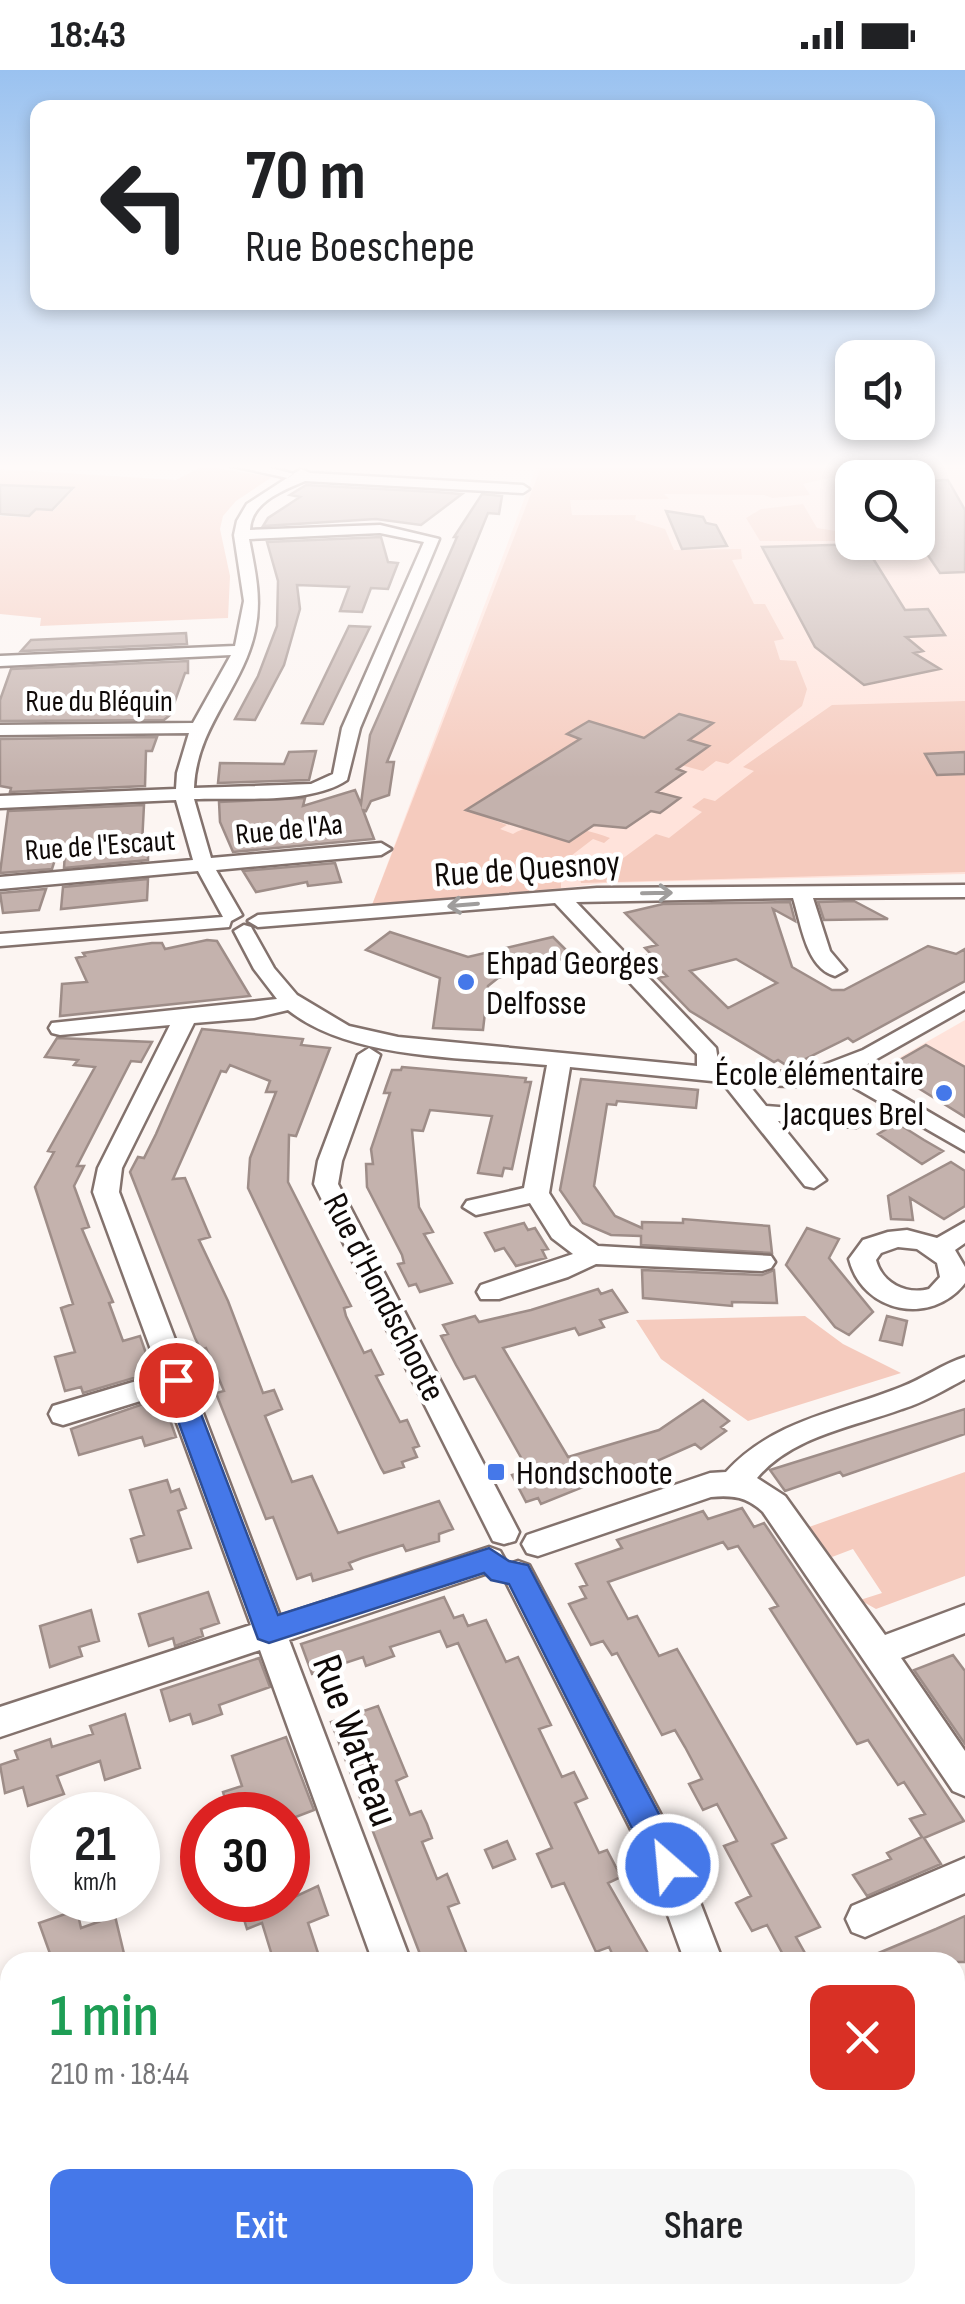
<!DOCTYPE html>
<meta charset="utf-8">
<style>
:root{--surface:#fff;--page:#f6f6f6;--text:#202124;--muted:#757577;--accent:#4578e9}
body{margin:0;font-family:"Sofia Sans Condensed",sans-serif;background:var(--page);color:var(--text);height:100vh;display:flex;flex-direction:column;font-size:38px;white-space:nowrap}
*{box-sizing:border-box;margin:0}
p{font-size:32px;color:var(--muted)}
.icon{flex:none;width:55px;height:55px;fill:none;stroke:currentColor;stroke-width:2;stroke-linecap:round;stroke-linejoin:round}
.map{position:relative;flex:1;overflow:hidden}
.panel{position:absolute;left:0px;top:1882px;width:965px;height:352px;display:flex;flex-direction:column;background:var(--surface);border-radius:30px 30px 0 0;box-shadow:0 5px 15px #0003}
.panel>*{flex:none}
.top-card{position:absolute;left:30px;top:30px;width:905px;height:210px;border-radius:20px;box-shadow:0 5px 15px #0003;background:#fff;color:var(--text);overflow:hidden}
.buttons{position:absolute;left:835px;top:270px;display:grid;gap:20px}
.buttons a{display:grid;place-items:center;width:100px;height:100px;border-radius:20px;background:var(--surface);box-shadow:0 5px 15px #0003;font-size:50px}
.speed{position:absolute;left:30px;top:1722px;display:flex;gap:20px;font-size:50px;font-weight:700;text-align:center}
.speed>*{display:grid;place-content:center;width:130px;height:130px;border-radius:50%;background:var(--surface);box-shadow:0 5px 15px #0003;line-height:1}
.speed small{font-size:25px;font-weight:400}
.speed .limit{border:15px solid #d22;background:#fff;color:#111}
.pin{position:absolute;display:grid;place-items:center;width:85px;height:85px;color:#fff;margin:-42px;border:5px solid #fff;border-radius:50%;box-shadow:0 2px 10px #0007}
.me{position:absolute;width:110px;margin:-55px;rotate:333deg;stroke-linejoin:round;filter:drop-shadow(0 0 8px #0008)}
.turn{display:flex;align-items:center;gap:35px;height:210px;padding:0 50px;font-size:45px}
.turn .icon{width:130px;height:130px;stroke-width:2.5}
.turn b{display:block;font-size:70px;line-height:85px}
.round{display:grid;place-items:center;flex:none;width:105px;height:105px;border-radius:20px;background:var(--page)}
.head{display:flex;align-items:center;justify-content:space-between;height:170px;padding:0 50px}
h1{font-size:60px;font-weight:600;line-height:75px;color:#1e9e55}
.button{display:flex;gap:20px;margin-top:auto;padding:20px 50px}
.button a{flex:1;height:115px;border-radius:20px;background:var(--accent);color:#fff;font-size:40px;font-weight:600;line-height:115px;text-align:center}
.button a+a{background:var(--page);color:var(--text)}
.status{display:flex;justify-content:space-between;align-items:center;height:70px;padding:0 50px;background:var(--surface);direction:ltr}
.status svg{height:28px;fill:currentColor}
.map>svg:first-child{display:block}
.built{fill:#ffe3db;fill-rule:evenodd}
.green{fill:#f5cbbe}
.building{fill:#c4b2ad;stroke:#9e8d88;stroke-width:2.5;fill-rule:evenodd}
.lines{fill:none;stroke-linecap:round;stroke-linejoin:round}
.minor-casing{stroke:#83726d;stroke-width:5}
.minor{fill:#fff;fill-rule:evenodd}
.oneway{stroke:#9f9d9c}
.route{fill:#4578e9;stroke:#2d4e97;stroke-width:2.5}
.poi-dot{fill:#4578e9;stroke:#fff;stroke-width:4}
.labels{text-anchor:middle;stroke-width:9;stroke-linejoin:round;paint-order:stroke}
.far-street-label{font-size:30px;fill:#100a08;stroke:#fff}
.street-label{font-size:35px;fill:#100a08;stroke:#fff}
.poi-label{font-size:35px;fill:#100a08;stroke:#fff;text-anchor:start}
.near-street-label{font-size:42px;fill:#100a08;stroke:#fff}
</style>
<div class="status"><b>18:43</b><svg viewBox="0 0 49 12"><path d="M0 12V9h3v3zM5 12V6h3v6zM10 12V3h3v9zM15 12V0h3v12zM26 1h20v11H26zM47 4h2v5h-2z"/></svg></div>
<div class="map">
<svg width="965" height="2234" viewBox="0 0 965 2234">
<rect width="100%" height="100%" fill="#fcf5f2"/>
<path class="built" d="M537 395H965V804L604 813 496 827 372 835ZM852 408H918V472H852Z
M965 950V1047L881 998Z"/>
<path class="green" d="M542 395H887L894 407H833L803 414 810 425 772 428 764 425 664 424 669 429 570 430 572 445H636L635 450 665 459 674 480 741 479 742 489 732 490 754 534H765L784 569 774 571 780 590 796 591 807 619 802 636 728 694 716 691 703 701 681 695 708 676 684 668 695 666 711 653 679 644 646 668 588 651 568 665 620 681 605 690 566 678 467 740 507 755 500 759 513 764C540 748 582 758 610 768L604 773 593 769 567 789 576 793 561 805V818L372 835Z
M203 396 272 407 236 431 223 446 220 459 230 506 228 548 40 556 41 548 0 544V446L28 447 37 440 53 441 74 419 0 415V399L176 410Z
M803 434 817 458 836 461 838 471H760L746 448 761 439Z
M965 631V802L581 813 580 808 592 799 603 803 656 764 669 768 702 742 692 737 704 728 715 731 754 701 743 697 832 635Z
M805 1246 843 1274 901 1303 748 1351 661 1289 636 1250Z
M965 1402V1506L876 1539 860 1530 882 1523 853 1479 832 1487 809 1457Z"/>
<path class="building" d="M948 410 965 440V502L940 503 919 472H931L918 455V411Z
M0 415 73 418 52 440 36 439 29 446 0 444Z
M306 415 436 422 462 424 421 455 376 449 263 456 268 448 300 427 290 425Z
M482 424 502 426 499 444 488 443 387 692H394L389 725 371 731 366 741 363 740 374 769 233 782 220 752 219 732 305 728 303 736 355 720 361 734 370 665 457 467H454Z
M666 441 703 447 706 453 716 455 727 476 682 479Z
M381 467 388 492 398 493 388 519 371 518 362 542 340 541 349 517 297 515 300 539 284 595 255 650 235 649 258 606 277 556 278 511 267 472Z
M864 474 905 540 928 539 945 565 906 567 923 581 914 583 940 599 864 615 815 577 762 477Z
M349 556 370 557 323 654 302 653Z
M186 563 187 574 21 581 31 570Z
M188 591V603H185L170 645 164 650 0 651V630L11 599Z
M679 644 713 653 689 670 709 676 677 699 685 702 657 722 680 728 660 743 651 741 626 758 594 755 569 772 466 740 580 669 567 664 589 651 644 668Z
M157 667 152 681H146L145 716 10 722 11 718 0 716V669Z
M316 681 309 710 218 713 220 693 284 694 289 682Z
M965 682V704L937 705 925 684Z
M144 735 142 774H148V790L64 798 65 782 58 780 52 799 0 803 8 741Z
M335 793 341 812 308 816 307 812 256 822 243 801Z
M148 809 147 830 61 839 63 817Z
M46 819 39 840 3 843 0 823Z
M854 831 888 849 824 850 818 832Z
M790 832 795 851 773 839 792 897 832 920H844L928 876 956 884 965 879V911L853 972 848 968 789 997 778 990 774 992 690 941 658 908 667 906 646 885 651 884 645 878 657 875 625 843 663 834ZM736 889 777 913 728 938 690 901Z
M390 862 468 887 553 867 572 886 498 908 488 916 483 960 433 958 440 908 366 880Z
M207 870 217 871 250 926 60 946 62 914 87 912 76 888 85 886 83 883 152 873H162L165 879Z
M202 959 303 969 301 975 330 978 296 1066 289 1065 288 1112 351 1236 344 1238 346 1246 364 1283 371 1280 383 1304 376 1306 400 1352 407 1350 419 1376 413 1378 417 1387 402 1392 404 1397 384 1403 381 1398 248 1118 250 1088 276 1022H266L270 1011 230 995 226 1002 221 1001 173 1109 185 1108 210 1167 199 1170 228 1231 263 1323 274 1320 282 1339 265 1346 292 1412 312 1406 338 1463 439 1431 453 1459 439 1464V1471L406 1481 403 1475 362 1488 349 1493 352 1499 313 1511 311 1504 297 1509 273 1447 266 1449 216 1323 224 1321 206 1278 201 1280 195 1268 130 1102 138 1087 144 1088 156 1064Z
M57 968 152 972 141 992 131 991 77 1096H84L74 1116 89 1157 82 1159 113 1232 109 1233 123 1271 140 1266 151 1298 136 1302 137 1307 83 1323 81 1317 65 1321 55 1287 75 1282 61 1238 73 1234 35 1117 54 1082 48 1081 95 997 74 995 78 990 45 987Z
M926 975 965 997V1047L894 1003 901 998 893 994Z
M402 997 526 1008 525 1012H531L512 1099 504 1098 502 1106 478 1103 492 1046 430 1040 423 1061 412 1060 419 1137 433 1162 424 1164 452 1213 420 1222 416 1214 409 1216 398 1194 404 1193 402 1185 367 1117 366 1094H373L371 1079 390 1023H384L386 1017 392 1000H401Z
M581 1009 698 1020 696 1038 617 1031 616 1035 607 1034 594 1116 615 1146 642 1158V1152L683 1153V1149L769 1156 772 1183 641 1175V1166L611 1165 583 1153 560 1120Z
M897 1053 924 1070 943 1081 922 1094 878 1064Z
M951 1092 965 1101V1136L944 1149 910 1128 913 1150 891 1149 888 1126Z
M524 1153 528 1160 535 1158 548 1179 542 1180 546 1188 516 1196 504 1178 495 1181 485 1163Z
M807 1158 839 1169 829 1188 873 1242 849 1265 835 1257 786 1195Z
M642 1200 762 1205 774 1200 777 1233 732 1232V1236L643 1228Z
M598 1219 601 1224 612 1220 627 1242 600 1250 604 1257 579 1265 575 1258 503 1278 568 1387 659 1360 703 1330 729 1351 721 1357 726 1361 701 1379 695 1374 650 1394 653 1400 619 1410 615 1404 541 1434 538 1428 526 1432 512 1405 528 1400 475 1306 464 1309 456 1295 441 1266 448 1264 443 1255 475 1246 479 1252 531 1240Z
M887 1246 907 1251 902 1275 880 1270Z
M146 1333 148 1337 164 1333 176 1367 145 1376 142 1367 79 1385 71 1359Z
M965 1339V1364L843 1406 840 1402 785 1421 770 1400Z
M167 1410 171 1422 179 1419 186 1438 178 1441 191 1478 138 1492 131 1469 144 1465 130 1420Z
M742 1438 754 1457 764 1453 964 1751 924 1768 941 1794 867 1826 853 1805 891 1789 887 1783 922 1767 910 1749 925 1744 904 1712 898 1715 868 1670 857 1674 770 1539 778 1536 738 1476 728 1479 723 1472 608 1512 628 1549 637 1546 659 1586 677 1579 786 1768 772 1774 820 1857 796 1867 810 1892H787L767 1855 752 1861 736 1833 751 1826 724 1776 737 1771 717 1734 703 1740 689 1714 702 1709 685 1677 675 1660 662 1665 617 1583 612 1585 603 1571 591 1575 569 1534 586 1528 580 1517 587 1515 576 1494 622 1478 617 1470 703 1441 708 1449Z
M208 1522 219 1553 201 1559 203 1566 175 1576 173 1568 149 1576 139 1544Z
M444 1527 454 1548 463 1545 468 1556 486 1550 506 1592 518 1587 551 1655 539 1659 562 1707 574 1702 587 1728 575 1733 599 1783 607 1780 621 1807 608 1813 653 1892H616L609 1877 596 1882 564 1813 552 1817 537 1784 552 1778 458 1573 447 1577 440 1561 390 1577 394 1586 366 1596 363 1587 312 1604 301 1574Z
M91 1540 99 1571 79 1577 82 1586 50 1597 40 1556Z
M953 1585 965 1601V1674L914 1600Z
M259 1588 270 1617 219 1635 222 1644 208 1649 193 1654 190 1644 170 1651 161 1620Z
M378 1636 407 1706 396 1711 410 1745 421 1741 427 1754 432 1768 422 1772 437 1809 447 1804 459 1833 448 1837 470 1892H423L331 1652Z
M125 1644 140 1698 105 1710 100 1691 57 1706 64 1724 28 1736 23 1717 5 1723 0 1695 18 1689 15 1681 50 1669 52 1677 93 1664 90 1656Z
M286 1667 314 1740 288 1750V1745H230L223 1722 242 1716 232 1686Z
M507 1771 515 1789 493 1798 485 1780Z
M318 1816 328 1845 308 1853 321 1892H274L262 1853 247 1859 238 1830H288Z
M77 1840 81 1858 115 1846 126 1892H53L39 1853Z
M965 1846V1892H857L936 1859Z"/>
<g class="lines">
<g class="minor-casing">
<path id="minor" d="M228 395H259L294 404 288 408Z
M301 399 310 403 523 415 529 419 523 423 305 411C282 421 251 432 250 460L380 455 439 469 360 658 347 710C310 735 239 727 194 729L211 788 381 773 391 779 381 785 216 800 242 845 231 851 229 857 0 876V864L223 847 198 801 0 819V807L193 790 176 730 0 738V726L176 719 177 703 189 663 0 665V655L193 653 231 585 0 596V586L235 576 244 531 234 465 237 451 247 434ZM380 463 424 472 342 658 333 704 311 714 194 718C196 657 243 618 255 561 262 529 255 500 249 469Z
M965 815V827L813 828 830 881 846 900 835 906C806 898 801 853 793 828L576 832 716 978 719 998 768 1003 816 998 863 980 965 923V939L857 1000 965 1063V1081L836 1007 795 1016 749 1015 766 1036 856 1043 868 1050 856 1057 778 1051 826 1110 814 1118 805 1116 722 1012 570 997 549 1123 570 1156 598 1176 771 1186 775 1192 771 1198 762 1201 596 1194 568 1207 499 1229H481L477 1222 481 1215 573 1184 552 1168 530 1133 476 1145 463 1137 467 1131 524 1118 547 995C468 987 352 991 288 940L254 948 194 953 122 1098 119 1122 280 1546 489 1477 500 1481 505 1490 500 1499 289 1570 411 1892H373L260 1580 0 1667V1637L251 1555 166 1323 63 1355 53 1352 49 1344 53 1336 160 1304 93 1122 98 1098 170 955 60 965 52 963 49 958 52 953 277 929 254 899 234 861 244 855 251 857 274 898 297 925 349 956 398 967 697 996V984L555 833 258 857 248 851 258 845 597 818Z
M369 978 380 985 342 1091 338 1114 519 1462 515 1471 504 1474 493 1471 314 1114 318 1091 358 985Z
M965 1152V1173L955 1180 965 1197V1213C932 1256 863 1244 849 1189L863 1170 888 1162 907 1160 937 1168ZM898 1177 917 1179 937 1193 940 1207 929 1219C906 1225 882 1213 876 1190L881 1183Z
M965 1287V1309C944 1320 925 1332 902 1339 853 1357 792 1366 757 1408L785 1426 885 1565 965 1535V1563L901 1588 965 1681V1726L953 1721 763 1442C747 1427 733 1425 711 1427L538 1486 527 1483 522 1474 527 1465 710 1403 726 1402C773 1350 839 1342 901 1317 923 1309 942 1294 965 1287Z
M518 1491 529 1495 681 1783 723 1892H685L652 1801 502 1504 507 1495Z
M965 1788V1823L865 1867 852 1862 846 1849 852 1836Z
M955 2145 965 2146V2190L955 2189Z
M266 2225H326L322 2234H262Z
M717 2225H761V2234H717Z"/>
</g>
<use href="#minor" class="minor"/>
</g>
<defs><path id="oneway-shaft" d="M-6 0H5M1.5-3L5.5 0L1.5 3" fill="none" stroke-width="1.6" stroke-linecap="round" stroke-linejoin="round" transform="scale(2.5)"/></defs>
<g class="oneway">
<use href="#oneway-shaft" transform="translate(657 823) rotate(-1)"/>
<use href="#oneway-shaft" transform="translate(463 835) rotate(175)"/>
</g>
<linearGradient id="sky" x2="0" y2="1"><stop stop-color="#9ac2f0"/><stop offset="0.56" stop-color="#fefaf9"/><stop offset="1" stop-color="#fefaf9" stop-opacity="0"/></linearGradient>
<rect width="965" height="708" fill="url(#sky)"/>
<path class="route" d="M176 1301 185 1304 188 1310 278 1545 489 1478 509 1491 528 1495 680 1784 684 1795 680 1806 668 1810 656 1806 509 1514 491 1510 484 1503 269 1573 258 1569 163 1310 166 1304Z"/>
<g class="poi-dot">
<circle cx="466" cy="912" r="10"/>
<circle cx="944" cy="1023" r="10"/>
<rect x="486" y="1392" width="20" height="20" rx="5"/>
</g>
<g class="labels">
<g class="far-street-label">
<text x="99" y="641">Rue du Bléquin</text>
<text transform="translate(289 759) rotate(-6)" y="10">Rue de l'Aa</text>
<text transform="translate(100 775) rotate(-4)" y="10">Rue de l'Escaut</text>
</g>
<g class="street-label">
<text transform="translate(527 798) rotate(-4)" y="12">Rue de Quesnoy</text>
<text transform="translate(385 1227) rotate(63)" y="12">Rue d'Hondschoote</text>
</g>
<g class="poi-label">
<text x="486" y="904">Ehpad Georges<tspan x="486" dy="40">Delfosse</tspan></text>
<text x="924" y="1015" text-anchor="end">École élémentaire<tspan x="924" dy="40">Jacques Brel</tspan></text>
<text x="516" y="1414">Hondschoote</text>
</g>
<g class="near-street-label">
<text transform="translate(357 1670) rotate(70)" y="15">Rue Watteau</text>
</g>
</g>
</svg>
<div class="buttons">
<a><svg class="icon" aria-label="sound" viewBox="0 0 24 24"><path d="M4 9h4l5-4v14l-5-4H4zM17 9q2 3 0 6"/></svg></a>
<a><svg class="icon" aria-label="search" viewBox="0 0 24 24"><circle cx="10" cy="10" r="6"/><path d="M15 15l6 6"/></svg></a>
</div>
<div class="speed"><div>21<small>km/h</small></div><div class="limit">30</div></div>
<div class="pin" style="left:176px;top:1310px;background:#d93025"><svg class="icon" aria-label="arrive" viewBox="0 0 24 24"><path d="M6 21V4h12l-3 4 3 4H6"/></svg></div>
<svg class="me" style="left:668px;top:1795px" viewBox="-20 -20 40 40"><circle r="17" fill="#4578e9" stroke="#fff" stroke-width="3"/><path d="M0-11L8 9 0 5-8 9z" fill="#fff"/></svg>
<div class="top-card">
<div class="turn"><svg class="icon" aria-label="left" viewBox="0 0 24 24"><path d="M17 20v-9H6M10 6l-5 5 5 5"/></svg><div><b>70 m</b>Rue Boeschepe</div></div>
</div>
<section class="panel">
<div class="head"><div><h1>1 min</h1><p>210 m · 18:44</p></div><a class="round" style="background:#d93025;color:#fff"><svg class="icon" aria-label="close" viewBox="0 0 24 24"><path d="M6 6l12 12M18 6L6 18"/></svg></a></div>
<div class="button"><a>Exit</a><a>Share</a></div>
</section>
</div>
